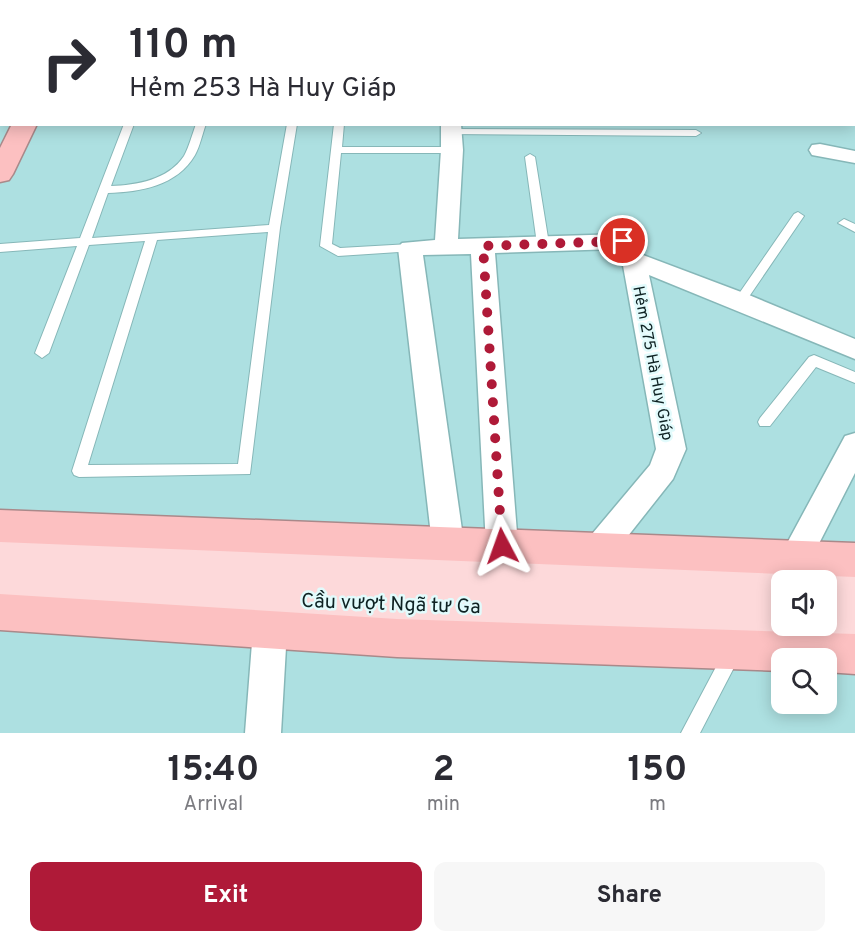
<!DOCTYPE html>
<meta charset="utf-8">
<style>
:root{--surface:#fff;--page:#f7f7f7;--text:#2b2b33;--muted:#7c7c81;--accent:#af1a38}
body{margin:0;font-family:Overpass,sans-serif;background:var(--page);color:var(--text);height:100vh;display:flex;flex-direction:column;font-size:22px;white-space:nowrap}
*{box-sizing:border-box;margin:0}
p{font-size:20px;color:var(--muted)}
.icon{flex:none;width:33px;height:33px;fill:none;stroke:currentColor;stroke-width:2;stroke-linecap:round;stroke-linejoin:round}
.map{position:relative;height:733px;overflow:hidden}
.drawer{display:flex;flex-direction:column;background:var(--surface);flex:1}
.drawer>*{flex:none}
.top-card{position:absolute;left:0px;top:0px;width:855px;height:126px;box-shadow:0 3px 15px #0003;background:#fff;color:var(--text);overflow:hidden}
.fabs{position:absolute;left:771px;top:570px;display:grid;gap:12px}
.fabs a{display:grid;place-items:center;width:66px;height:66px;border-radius:12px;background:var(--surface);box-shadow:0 3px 15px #0003;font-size:30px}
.pin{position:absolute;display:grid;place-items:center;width:51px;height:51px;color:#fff;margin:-26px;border:3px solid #fff;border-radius:50%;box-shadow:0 2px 6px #0007}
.me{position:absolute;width:66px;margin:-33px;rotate:356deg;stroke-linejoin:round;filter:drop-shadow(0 0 4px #0008)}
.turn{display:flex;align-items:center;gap:21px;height:126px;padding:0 30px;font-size:27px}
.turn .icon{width:78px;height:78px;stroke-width:2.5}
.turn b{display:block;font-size:42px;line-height:51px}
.eta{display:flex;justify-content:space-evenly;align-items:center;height:102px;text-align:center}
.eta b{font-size:36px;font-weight:700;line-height:42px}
.primary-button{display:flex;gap:12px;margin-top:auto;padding:12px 30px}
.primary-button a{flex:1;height:69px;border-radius:12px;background:var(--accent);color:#fff;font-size:24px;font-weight:700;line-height:69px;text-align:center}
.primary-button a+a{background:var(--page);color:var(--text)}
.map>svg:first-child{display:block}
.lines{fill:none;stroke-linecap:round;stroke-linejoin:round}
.lane-casing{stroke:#86b7b8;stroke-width:2}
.street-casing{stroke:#86b7b8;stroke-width:3}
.primary-casing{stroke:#a9898a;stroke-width:3}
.highway-casing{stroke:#a9898a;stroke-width:3}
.lane{fill:#fff;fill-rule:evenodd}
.street{fill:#fff;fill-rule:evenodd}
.primary{fill:#fdd9da;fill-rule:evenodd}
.highway{fill:#fcc0c1;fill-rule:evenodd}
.route{stroke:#af1a38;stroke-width:10;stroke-dasharray:0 18}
.labels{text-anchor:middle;stroke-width:5;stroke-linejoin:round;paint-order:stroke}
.street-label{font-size:16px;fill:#0e2223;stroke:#e2fbfc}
.near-street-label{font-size:20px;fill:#0e2223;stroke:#e2fbfc}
</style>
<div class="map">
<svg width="855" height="733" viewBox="0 0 855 733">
<rect width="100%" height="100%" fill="#ade0e1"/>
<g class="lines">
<g class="lane-casing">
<path id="lane" d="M174 0H182V2H174Z
M356 0H364L355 2Z
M421 0H460L462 2H419Z
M124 124H134L111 186C137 185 168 180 184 156 189 147 192 135 196 124H206C202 135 200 146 195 155 177 186 140 192 108 193L92 238 269 225 287 124H297L280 228 250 474 79 477 74 475 72 471 145 241 89 245 49 353 42 358 35 353 77 246 0 252V244L80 238ZM268 232 238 464 88 465 157 240Z
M334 124H344L342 147H452L457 150 452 153H341L332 244 340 248 410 244 414 245 416 248 414 251 338 256 320 246Z
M451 129 696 130 701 133 696 136 447 134V130Z
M530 154 535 157 549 244 543 248 537 244 525 157Z
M798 212 804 216 744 304H736L734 301 736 298 794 214Z
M844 219 855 224V232L838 223Z
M814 355 855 372V383L816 367 770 426H760L758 422 760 418 809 357Z
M732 646 738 648 741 654 700 733H681L726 648Z"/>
</g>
<g class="street-casing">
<path id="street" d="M441 124H461L463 150 458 239 623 234 631 236 643 255 749 295 855 339V359L649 275 686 449 673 479 609 560 598 564 587 560 582 550 587 540 650 465 656 449 622 260 616 249 495 253 518 546 513 555 502 559 491 555 486 546 471 254 423 255 464 544 459 553 448 557 437 553 432 544 398 248 402 243 435 240 441 150Z
M820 144 855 151V163L812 155 809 150 812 145Z
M855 433V473L807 567 796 571 785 567 780 557 785 547 845 436Z
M270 615 282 619 287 630 281 733H245L253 630 258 619Z"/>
</g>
<g class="primary-casing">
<path id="primary" d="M0 540 782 569 796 575 799 580H782V626H800L797 633 782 639 0 605Z
M826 571 855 572V642L826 640 811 634 807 626H826V580H810L812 577Z"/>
</g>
<g class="highway-casing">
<path id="highway" d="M37 0H59L37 2Z
M80 0H102L80 2Z
M0 69H2L0 85Z
M0 105H2L0 122Z
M12 124H37L13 174 9 180 0 182V148Z
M0 510 855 543V577L0 542Z
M0 594 397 619 855 634V674L826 672V658H782V671L397 657 0 630Z"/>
</g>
<use href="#lane" class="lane"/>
<use href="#street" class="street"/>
<use href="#primary" class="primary"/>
<use href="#highway" class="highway"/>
</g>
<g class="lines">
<path class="route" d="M502 546 483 246 623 241"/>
</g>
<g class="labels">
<g class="street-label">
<text transform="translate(654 363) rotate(79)" y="6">Hẻm 275 Hà Huy Giáp</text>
</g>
<g class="near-street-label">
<text transform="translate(391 603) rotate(2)" y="7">Cầu vượt Ngã tư Ga</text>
</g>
</g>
</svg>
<div class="fabs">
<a><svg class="icon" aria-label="sound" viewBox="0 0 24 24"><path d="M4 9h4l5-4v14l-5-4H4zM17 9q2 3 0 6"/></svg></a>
<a><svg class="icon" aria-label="search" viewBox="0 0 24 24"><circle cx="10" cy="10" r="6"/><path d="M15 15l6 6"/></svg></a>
</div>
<div class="pin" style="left:623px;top:241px;background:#d93025"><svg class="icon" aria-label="arrive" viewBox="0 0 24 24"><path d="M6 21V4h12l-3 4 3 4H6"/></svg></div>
<svg class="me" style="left:502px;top:546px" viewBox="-20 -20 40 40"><path d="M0-17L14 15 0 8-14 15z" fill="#af1a38" stroke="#fff" stroke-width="4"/></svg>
<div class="top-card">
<div class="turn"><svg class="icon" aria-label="right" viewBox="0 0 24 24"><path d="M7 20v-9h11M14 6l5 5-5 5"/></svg><div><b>110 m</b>Hẻm 253 Hà Huy Giáp</div></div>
</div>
</div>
<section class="drawer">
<div class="eta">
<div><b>15:40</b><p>Arrival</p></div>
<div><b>2</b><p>min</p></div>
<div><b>150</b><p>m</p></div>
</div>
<div class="primary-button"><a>Exit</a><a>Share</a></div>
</section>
